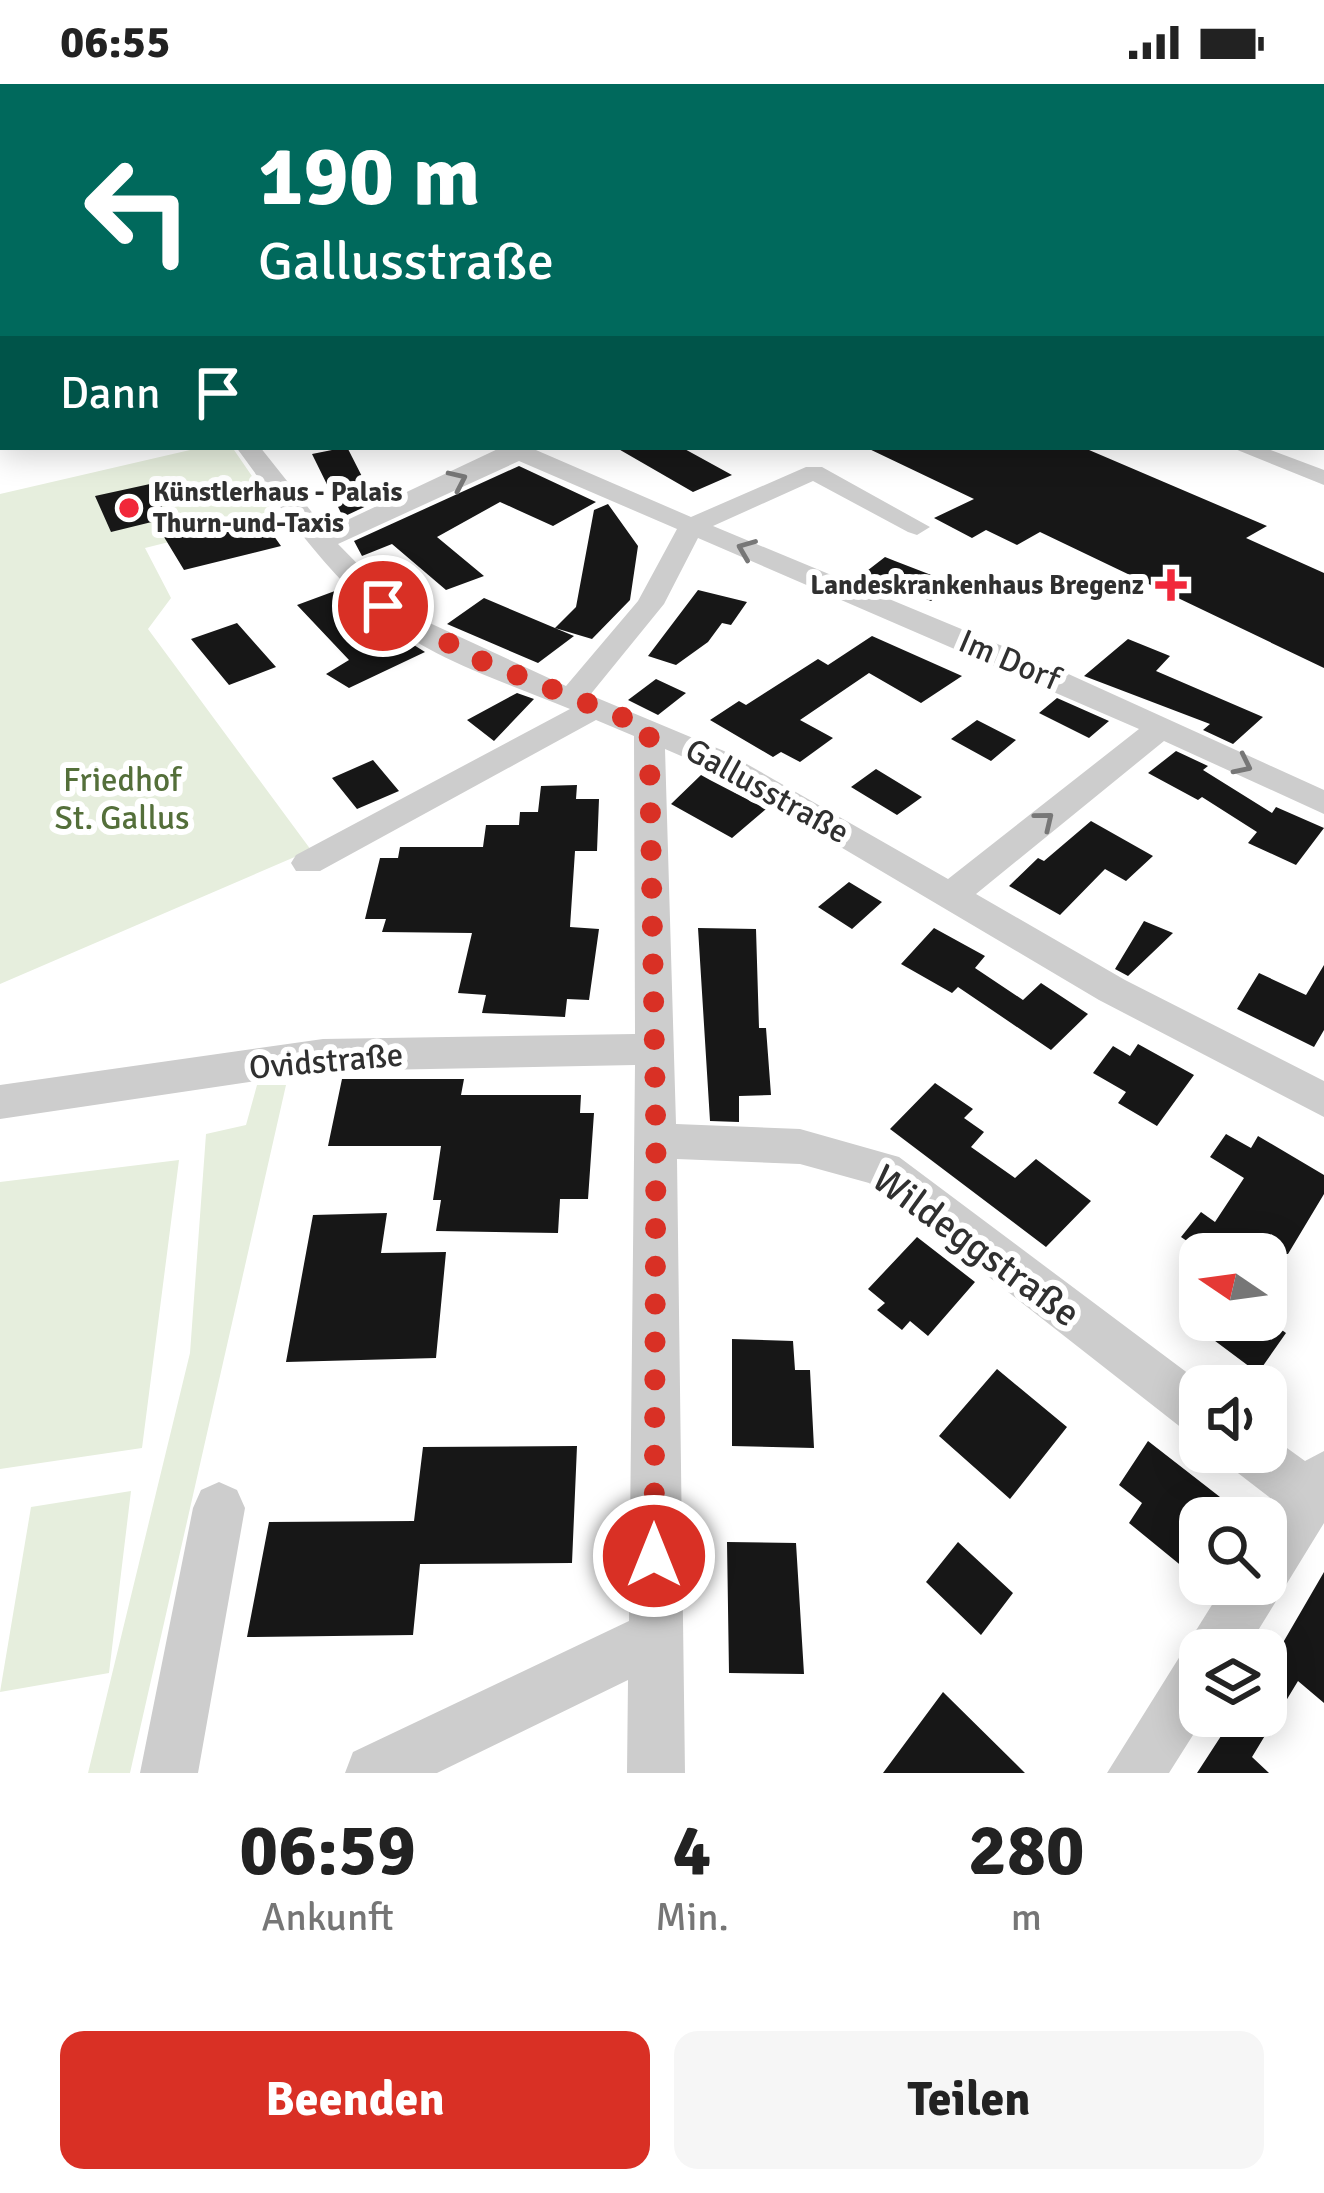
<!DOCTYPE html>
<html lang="de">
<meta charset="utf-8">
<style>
:root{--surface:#fff;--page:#f6f6f6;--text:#222;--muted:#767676;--accent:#d93025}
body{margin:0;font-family:Signika,sans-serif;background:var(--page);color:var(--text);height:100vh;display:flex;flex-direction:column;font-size:45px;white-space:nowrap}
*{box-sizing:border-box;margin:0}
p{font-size:39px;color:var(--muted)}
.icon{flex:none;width:66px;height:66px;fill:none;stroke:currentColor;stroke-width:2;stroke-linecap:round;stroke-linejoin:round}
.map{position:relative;height:1689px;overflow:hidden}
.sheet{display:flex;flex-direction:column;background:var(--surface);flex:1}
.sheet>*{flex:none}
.banner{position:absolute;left:0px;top:0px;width:1326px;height:366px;box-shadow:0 6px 30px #0003;background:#00695c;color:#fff;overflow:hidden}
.needle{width:78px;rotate:283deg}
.controls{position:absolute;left:1179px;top:1149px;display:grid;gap:24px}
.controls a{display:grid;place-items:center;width:108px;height:108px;border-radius:24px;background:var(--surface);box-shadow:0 6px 30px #0003;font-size:60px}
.pin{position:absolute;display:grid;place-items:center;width:102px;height:102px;color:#fff;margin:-51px;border:6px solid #fff;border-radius:50%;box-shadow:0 3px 12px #0007}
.me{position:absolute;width:132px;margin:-66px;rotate:0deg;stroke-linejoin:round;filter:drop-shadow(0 0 9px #0008)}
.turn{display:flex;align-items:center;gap:42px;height:252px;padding:0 60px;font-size:54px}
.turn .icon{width:156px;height:156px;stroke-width:2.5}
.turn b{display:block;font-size:84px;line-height:102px}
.then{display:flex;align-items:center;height:114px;padding:0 60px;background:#0003;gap:24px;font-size:45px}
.eta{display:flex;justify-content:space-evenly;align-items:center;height:204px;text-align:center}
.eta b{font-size:72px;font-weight:700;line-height:84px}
.action{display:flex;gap:24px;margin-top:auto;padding:24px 60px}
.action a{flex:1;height:138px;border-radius:24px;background:var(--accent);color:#fff;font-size:48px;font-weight:700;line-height:138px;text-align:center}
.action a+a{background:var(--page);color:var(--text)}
.status{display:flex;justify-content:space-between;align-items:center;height:84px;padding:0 60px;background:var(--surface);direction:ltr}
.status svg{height:33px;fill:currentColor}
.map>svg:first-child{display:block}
.green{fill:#e6eedd}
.building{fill:#171717}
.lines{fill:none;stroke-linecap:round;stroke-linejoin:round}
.minor{fill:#cdcdcd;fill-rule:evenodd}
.oneway{stroke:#777}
.route{stroke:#d93025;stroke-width:21;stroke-dasharray:0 37.8}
.poi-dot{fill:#f1283a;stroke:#fff;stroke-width:4.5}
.labels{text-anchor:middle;stroke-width:12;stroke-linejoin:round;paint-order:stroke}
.far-poi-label{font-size:27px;font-weight:bold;fill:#303030;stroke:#fff;text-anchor:start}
.street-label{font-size:33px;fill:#303030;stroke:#fff}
.park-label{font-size:33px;fill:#546f3a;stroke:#fff}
.near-street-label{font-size:39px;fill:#303030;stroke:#fff}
</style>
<div class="status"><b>06:55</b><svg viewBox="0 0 49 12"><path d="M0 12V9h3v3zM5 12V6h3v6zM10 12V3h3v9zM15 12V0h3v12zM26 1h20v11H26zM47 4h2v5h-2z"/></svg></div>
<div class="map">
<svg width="1324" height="1689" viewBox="0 0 1324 1689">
<rect width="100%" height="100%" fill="#fff"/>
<path class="green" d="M203 363H232L280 433 226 447 218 435 165 447 169 458 145 464 171 514 148 545 311 766 0 900V410Z
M257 1001H286L130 1689H88L190 1269 206 1050 246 1041Z
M179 1076 142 1364 0 1385V1098Z
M131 1407 109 1589 0 1608 31 1423Z"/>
<path class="building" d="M347 363 375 418 343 433 312 370Z
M615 363H681L732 391 693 408Z
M865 363H1082L1267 442 1246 454 1324 489V584L1040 448 1017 461 986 446 972 454 934 434 974 415Z
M519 382 596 418 553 442 500 418 437 453 484 492 446 506 392 460 362 472 354 457Z
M150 400 168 434 111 448 95 412Z
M608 420 638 462 630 516 592 555 555 544 576 523 594 426Z
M218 435 226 447 264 438 281 462 184 486 161 448Z
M885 473 895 477 952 499 931 517 863 490Z
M343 504 390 546 425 568 349 604 326 590 349 576 297 521Z
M698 506 747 518 731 541 722 539 708 558 676 581 648 572Z
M484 514 574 552 538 579 447 540Z
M237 539 276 583 229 601 191 555Z
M872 552 962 592 921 619 869 589 800 636 833 654 800 678 781 668 773 673 710 636 739 617 746 621 818 575 828 581Z
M1128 555 1170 572 1156 587 1263 633 1233 660 1203 646 1210 640 1084 592Z
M656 595 686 609 658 631 628 616Z
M517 609 534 615 494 657 467 636Z
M1057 614 1109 637 1089 654 1039 629Z
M977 636 1016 656 991 677 951 655Z
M1176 667 1208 682 1203 686 1272 729 1276 723 1324 744 1296 781 1248 759 1257 748 1202 713 1198 716 1148 689Z
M373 676 399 707 357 725 332 694Z
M876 685 922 713 897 731 851 703Z
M701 691 710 696 766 725 732 754 671 720Z
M577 701 576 715H599L597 767H575L570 843 599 845 589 916 567 915 565 933 482 929 486 911 458 909 472 849 382 848 386 835H365L380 774H398L400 763H483L486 741H519L520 728H538L541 702Z
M1091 737 1153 772 1126 797 1105 785 1060 831 1009 802 1038 774 1044 777Z
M849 798 882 818 852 845 818 823Z
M1144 837 1173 849 1128 892 1115 885Z
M698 844 756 845 759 944H766L771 1011 739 1012V1038L710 1037Z
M934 844 985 872 975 884 1023 916 1041 899 1088 930 1051 966 958 903 952 909 901 880Z
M1324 881V946L1314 963 1237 925 1259 889 1306 911Z
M1138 960 1194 991 1157 1042 1118 1019 1126 1008 1093 989 1113 962 1130 972Z
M342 995H464L461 1011H581L580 1029H594L588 1115H560L558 1149 436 1147 441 1116H433L441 1062H328Z
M935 999 973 1025 964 1034 984 1048 971 1063 1015 1094 1036 1075 1091 1117 1046 1163 890 1045Z
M1226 1050 1251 1064 1258 1052 1324 1091V1110L1288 1170H1206L1181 1153 1201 1128 1215 1138 1244 1094 1210 1073Z
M387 1129 381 1169 446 1168 436 1274 286 1278 313 1131Z
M917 1153 975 1198 928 1252 910 1237 902 1246 877 1226 885 1219 868 1205Z
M1187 1236H1268L1286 1249 1258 1289Z
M732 1255 793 1257 795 1286H810L814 1364 732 1362Z
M997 1285 1067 1343 1010 1415 939 1352Z
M1148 1357 1247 1434H1200V1497L1129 1439 1142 1419 1119 1401Z
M577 1362 572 1479 420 1480 413 1551 247 1553 269 1438 414 1437 423 1363Z
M727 1458 796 1459 804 1590 729 1589Z
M958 1458 1013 1509 981 1551 926 1498Z
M1324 1488V1619L1298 1597 1252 1673 1269 1689H1197L1234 1632H1266V1588Z
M943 1608 1025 1689H883Z"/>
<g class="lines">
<path class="minor" d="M0 0H21L0 6Z
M448 0H462L446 3Z
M539 0H553L554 3H540Z
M923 0H943L945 3H925Z
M983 0H998L981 3Z
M0 135H3V145H0Z
M0 190 3 191V203L0 202Z
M3 231V244L0 245V232Z
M1324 256V269H1323V256Z
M236 363H260L326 446 502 363H529L691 433 806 383H822L930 443 917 451 908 448 813 397 713 442 1053 583 1324 706V730L1164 657 976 810 1125 896 1324 997V1033L1099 916 702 681 665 665 676 1040 800 1045 899 1073 1205 1302H1200V1352L1183 1345 869 1099 800 1080 677 1075 685 1689H627L628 1596 437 1689H345L353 1668 629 1537 635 981 323 987 0 1035V1001L323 955 635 950 634 652 596 636 320 787H296L291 779 296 771 570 625C506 598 425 574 372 526 320 480 277 419 236 363ZM519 377 677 445 638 517 566 602 421 535 393 516 338 460ZM698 454 1139 645 948 795 724 667 590 611 664 520Z
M1230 363H1263L1324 386V401Z
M1266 1349 1305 1377 1324 1367V1439L1246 1566H1200V1632H1205L1169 1689H1107L1225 1500H1266V1436L1277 1419 1234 1386 1227 1368H1266Z
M219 1398 237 1406 245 1424 198 1689H140L193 1424 201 1406Z"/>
</g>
<defs><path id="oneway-chevron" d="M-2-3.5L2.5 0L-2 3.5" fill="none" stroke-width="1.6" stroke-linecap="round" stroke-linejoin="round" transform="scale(3)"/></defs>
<g class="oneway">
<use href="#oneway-chevron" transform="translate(458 396) rotate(-25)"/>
<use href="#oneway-chevron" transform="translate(746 465) rotate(-158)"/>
<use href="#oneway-chevron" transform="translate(1243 681) rotate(26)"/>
<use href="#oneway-chevron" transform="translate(1045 736) rotate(-39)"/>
</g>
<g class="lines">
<path class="route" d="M383 522 477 575 649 644 656 1058 654 1472"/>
</g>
<g class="poi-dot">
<circle cx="129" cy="424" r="12"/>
<path d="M1165 483h12v12h12v12h-12v12h-12v-12h-12v-12h12z"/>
</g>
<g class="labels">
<g class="far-poi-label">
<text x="153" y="417">Künstlerhaus - Palais<tspan x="153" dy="31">Thurn-und-Taxis</tspan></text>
<text x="1144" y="510" text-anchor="end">Landeskrankenhaus Bregenz</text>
</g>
<g class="street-label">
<text transform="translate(1010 575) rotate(23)" y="12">Im Dorf</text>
<text transform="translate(768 706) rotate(29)" y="12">Gallusstraße</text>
<text transform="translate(326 976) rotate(-5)" y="12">Ovidstraße</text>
</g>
<g class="park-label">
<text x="122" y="707">Friedhof<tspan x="122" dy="38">St. Gallus</tspan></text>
</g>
<g class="near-street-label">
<text transform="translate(977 1161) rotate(36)" y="14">Wildeggstraße</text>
</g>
</g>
</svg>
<div class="controls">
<a><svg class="needle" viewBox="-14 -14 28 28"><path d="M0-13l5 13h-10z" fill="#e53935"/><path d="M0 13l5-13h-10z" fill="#767676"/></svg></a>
<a><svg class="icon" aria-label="sound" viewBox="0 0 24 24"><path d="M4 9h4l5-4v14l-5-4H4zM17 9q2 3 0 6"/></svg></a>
<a><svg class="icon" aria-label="search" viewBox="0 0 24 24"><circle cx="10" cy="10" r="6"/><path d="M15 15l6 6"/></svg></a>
<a><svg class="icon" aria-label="layers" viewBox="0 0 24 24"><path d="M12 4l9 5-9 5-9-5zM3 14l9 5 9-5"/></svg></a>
</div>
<div class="pin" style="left:383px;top:522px;background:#d93025"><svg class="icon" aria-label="arrive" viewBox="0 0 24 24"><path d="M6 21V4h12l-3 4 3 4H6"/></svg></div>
<svg class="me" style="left:654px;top:1472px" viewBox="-20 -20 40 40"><circle r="17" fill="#d93025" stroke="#fff" stroke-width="3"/><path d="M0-11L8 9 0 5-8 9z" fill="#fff"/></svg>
<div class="banner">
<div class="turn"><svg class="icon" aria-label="left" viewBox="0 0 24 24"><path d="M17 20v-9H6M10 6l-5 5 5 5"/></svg><div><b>190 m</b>Gallusstraße</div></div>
<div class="then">Dann<svg class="icon" aria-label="arrive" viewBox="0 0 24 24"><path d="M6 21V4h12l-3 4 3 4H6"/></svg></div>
</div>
</div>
<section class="sheet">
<div class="eta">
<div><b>06:59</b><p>Ankunft</p></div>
<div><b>4</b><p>Min.</p></div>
<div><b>280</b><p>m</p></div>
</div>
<div class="action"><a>Beenden</a><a>Teilen</a></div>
</section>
